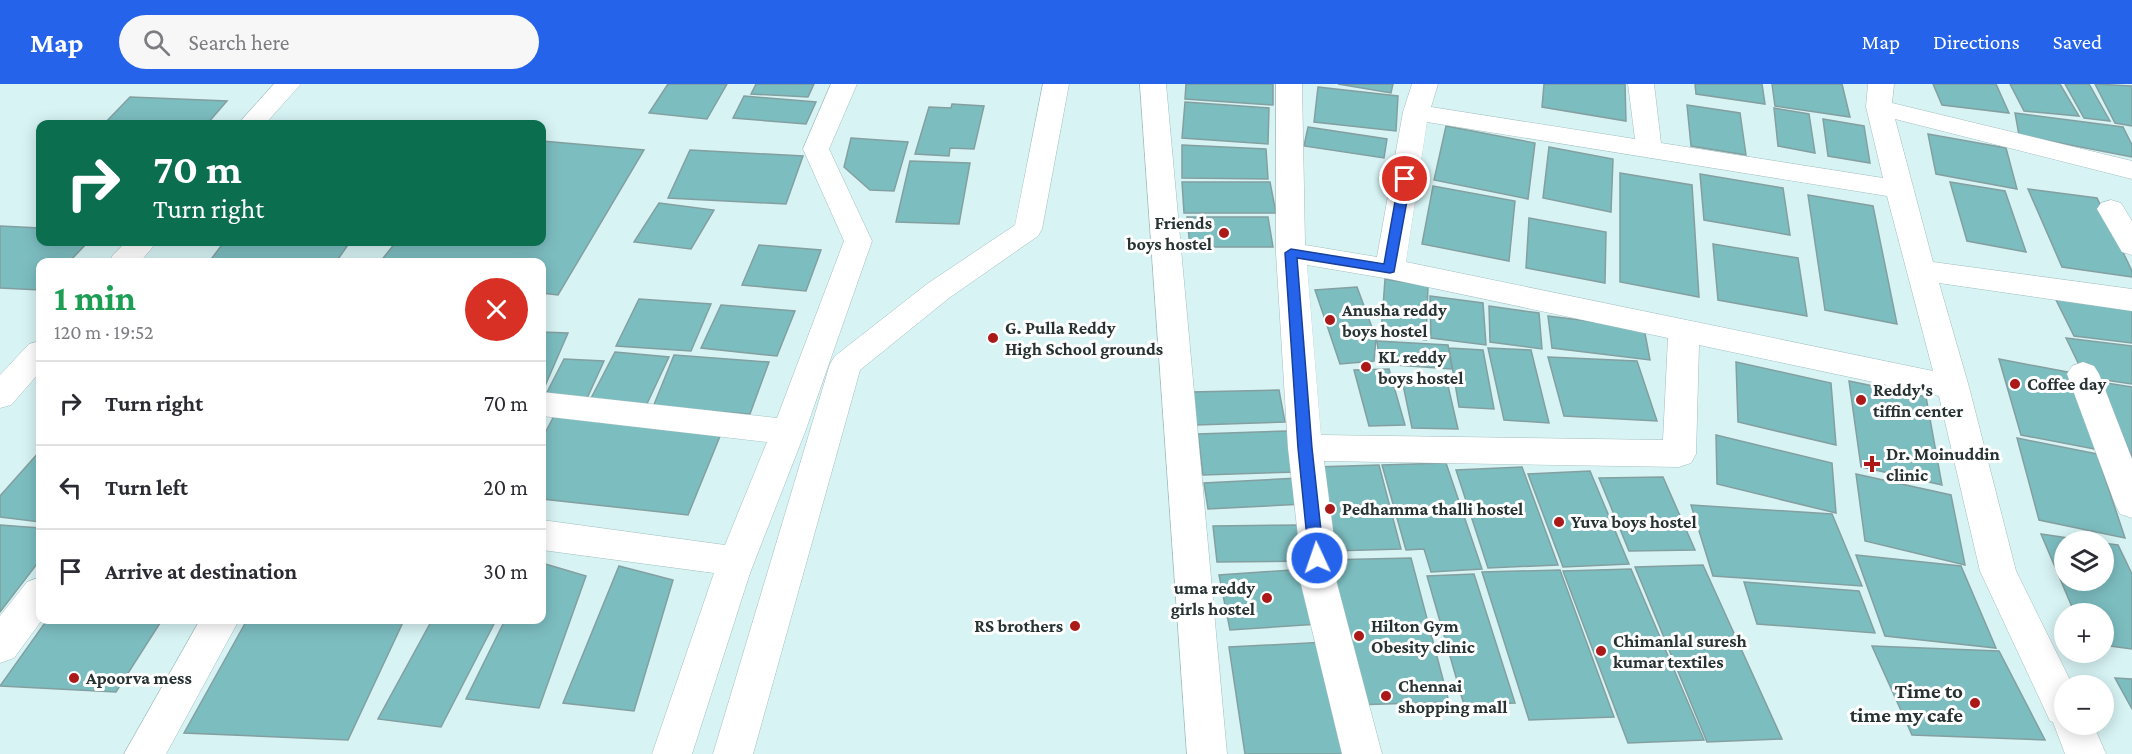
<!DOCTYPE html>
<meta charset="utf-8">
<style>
:root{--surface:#fff;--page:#f7f7f7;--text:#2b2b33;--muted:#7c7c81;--line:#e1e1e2;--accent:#2563eb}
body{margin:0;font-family:"Crimson Pro",serif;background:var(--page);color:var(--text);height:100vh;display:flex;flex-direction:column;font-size:22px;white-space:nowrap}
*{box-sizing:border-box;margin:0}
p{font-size:20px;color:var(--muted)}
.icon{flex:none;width:33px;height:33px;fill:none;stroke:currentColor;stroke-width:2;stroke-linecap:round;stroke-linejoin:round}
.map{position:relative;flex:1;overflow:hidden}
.panel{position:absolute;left:36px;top:174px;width:510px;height:366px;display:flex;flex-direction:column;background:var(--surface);border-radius:12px;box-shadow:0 3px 15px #0003}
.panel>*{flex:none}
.hud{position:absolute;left:36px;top:36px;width:510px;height:126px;border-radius:12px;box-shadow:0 3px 15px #0003;background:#0b6e4f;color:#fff;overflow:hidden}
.buttons{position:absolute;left:2054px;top:447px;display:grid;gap:12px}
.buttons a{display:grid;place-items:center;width:60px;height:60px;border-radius:50%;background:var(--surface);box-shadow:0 3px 15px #0003;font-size:30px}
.pin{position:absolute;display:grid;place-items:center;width:51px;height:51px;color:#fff;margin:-26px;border:3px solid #fff;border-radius:50%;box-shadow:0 2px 6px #0007}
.me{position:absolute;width:66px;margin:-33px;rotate:357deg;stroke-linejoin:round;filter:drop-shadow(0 0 4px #0008)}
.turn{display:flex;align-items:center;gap:21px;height:126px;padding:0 18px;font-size:27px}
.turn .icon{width:78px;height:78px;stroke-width:2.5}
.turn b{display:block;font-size:42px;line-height:51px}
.round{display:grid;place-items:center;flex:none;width:63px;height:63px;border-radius:32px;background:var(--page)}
.overview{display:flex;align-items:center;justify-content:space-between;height:102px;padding:0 18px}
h1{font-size:36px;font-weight:700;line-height:45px;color:#1e9e55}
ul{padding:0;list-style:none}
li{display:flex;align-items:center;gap:18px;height:84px;padding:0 18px;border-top:2px solid var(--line)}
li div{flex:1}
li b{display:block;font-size:22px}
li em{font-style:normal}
header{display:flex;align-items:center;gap:36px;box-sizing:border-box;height:84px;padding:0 30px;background:var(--accent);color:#fff}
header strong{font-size:28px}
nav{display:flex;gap:33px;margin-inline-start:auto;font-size:21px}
.search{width:420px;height:54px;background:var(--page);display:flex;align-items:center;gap:15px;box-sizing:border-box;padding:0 21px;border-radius:33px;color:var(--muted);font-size:22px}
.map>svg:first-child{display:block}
.building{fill:#7cbdc0;stroke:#849fa0;stroke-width:1.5}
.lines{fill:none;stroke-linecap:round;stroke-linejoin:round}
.minor-casing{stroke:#a2bebf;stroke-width:1}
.minor{fill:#fff;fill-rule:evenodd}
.route{fill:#2563eb;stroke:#184099;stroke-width:1.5}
.poi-dot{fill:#ab1919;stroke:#fff;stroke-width:2}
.labels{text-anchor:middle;stroke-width:6;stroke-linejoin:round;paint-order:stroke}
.poi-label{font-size:18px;font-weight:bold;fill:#273232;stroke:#fff;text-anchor:start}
.near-poi-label{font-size:21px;font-weight:bold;fill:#273232;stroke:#fff;text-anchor:end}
</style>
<header>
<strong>Map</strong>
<div class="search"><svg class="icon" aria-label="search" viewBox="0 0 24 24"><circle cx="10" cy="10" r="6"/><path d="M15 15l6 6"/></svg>Search here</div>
<nav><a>Map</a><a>Directions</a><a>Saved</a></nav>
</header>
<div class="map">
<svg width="2132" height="670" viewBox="0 0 2132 670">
<rect width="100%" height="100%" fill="#d7f3f4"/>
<path class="building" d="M668 0H727L707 35 649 29Z
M756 0H814L808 13 751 10Z
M1186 0H1273V21L1185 15Z
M1338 0H1393L1391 9Z
M1544 0H1625L1626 37 1542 23Z
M1695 0H1762L1765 20 1696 10Z
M1772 0H1842L1850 33 1775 22Z
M1933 0H1996L2009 29 1942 21Z
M2010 0H2060L2079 32 2024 27Z
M2065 0H2089L2110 37 2084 34Z
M2095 0 2132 2V42L2115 39Z
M1318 3 1398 12 1396 47 1314 38Z
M744 12 816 18 806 40 733 34Z
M130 13 227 17 207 40H104Z
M1185 18 1269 24 1268 60 1182 54Z
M952 20 984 22 974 65 950 64 949 72 915 70 929 23 951 24Z
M1687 21 1740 29 1746 71 1691 62Z
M1774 24 1809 30 1815 69 1778 62Z
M2015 29 2123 43 2132 61V73L2019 51Z
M1823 35 1864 42 1870 79 1828 72Z
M1446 42 1535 59 1528 115 1434 96Z
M1308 43 1387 55 1384 74 1304 62Z
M1928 50 2006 64 2017 105 1936 90Z
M851 54 908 58 894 107 870 106 844 83Z
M542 57 644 66 558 211 542 209V178H380L396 158H542Z
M1182 61 1266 65 1268 95 1182 94Z
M1549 63 1613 75 1611 128 1543 114Z
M690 66 803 72 786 120 668 114Z
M910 77 970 79 959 140 896 138Z
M1620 89 1692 101 1699 213 1620 198Z
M1700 90 1783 104 1790 151 1704 136Z
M1182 98H1270L1276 129H1184Z
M1950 98 2005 107 2026 168 1967 157Z
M1433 102 1515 117 1509 177 1422 160Z
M2028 105 2097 114 2132 187V193L2062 183Z
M1808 111 1873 122 1897 240 1825 226Z
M659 119 714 126 691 165 634 158Z
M1187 133H1268L1273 163H1190Z
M1529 134 1606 148 1605 199 1526 184Z
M0 142 40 144V158H88L69 178H40V206L0 204Z
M224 158H350L336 178H209Z
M1713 160 1798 174 1807 232 1718 216Z
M759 161 821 166 806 207 742 201Z
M1385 195 1428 202 1426 256 1381 250Z
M1357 203 1376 254 1374 277 1340 280 1315 206Z
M1430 212 1483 219 1486 261 1431 254Z
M2054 212 2132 221V259L2074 252Z
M639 215 711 220 691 267 616 262Z
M721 221 795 227 777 272 701 264Z
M1489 222 1539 229 1542 265 1490 258Z
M1548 232 1644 244 1650 276 1552 264Z
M542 248 568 249 542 309Z
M2066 254 2132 262V300L2085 293Z
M1377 257 1448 261 1452 285 1380 280Z
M1449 264 1483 266 1494 325 1459 323Z
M1488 264 1531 266 1549 339 1504 336Z
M615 268 669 273 645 324 589 318Z
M674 271 769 278 750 330 653 323Z
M1548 273 1637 277 1657 337 1564 332Z
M564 275 604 277 584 321 542 318Z
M1999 275 2078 290 2105 367 2021 351Z
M1736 278 1831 299 1836 361 1738 338Z
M1389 285 1405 341 1369 342 1354 286Z
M1401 291 1446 293 1458 345 1412 344Z
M1849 297 1926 313 1942 401 1861 383Z
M2100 298 2132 303V374Z
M1279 306 1285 338 1196 341 1191 308Z
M556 328 723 345 688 431 542 415V355Z
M1288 347 1297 388 1203 391 1198 350Z
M1716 351 1832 379 1836 429 1717 400Z
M2017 354 2097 370 2125 454 2039 436Z
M40 367V438L0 433V412Z
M1446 379 1482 485 1431 488 1424 465 1406 466 1382 381Z
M1379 381 1401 465 1332 467 1314 383Z
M1522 383 1558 481 1488 484 1456 386Z
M1590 387 1629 480 1563 483 1528 390Z
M1856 390 1951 411 1965 481 1865 457Z
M1663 393 1695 466 1629 467 1599 394Z
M1298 394 1304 420 1208 425 1204 399Z
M1691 421 1832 430 1862 502 1713 492Z
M0 441 40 444V476L0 528Z
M1304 441 1310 477 1217 478 1213 442Z
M2041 450 2096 458H2064V496H2103V459L2118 461 2132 490V565L2103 561V530H2075Z
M1856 471 1961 482 1996 564 1885 552Z
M1411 474 1449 618 1352 621 1323 476Z
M542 479 586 492 539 624 466 615 505 536H542Z
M1703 481 1782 655 1707 658 1635 483Z
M619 482 673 496 634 627 563 619Z
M1306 485 1319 540 1230 546 1219 491Z
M1631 485 1704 656 1628 659 1563 487Z
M1560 486 1614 633 1529 636 1482 488Z
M1474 490 1515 619 1464 621 1427 492Z
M1744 498 1859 507 1875 549 1757 540Z
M47 536H162L116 608 0 602Z
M247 536H404L348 656 184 649Z
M432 536H496L441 643 378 635Z
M1327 558 1350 670H1245L1229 563Z
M1872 562 1999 567 2045 656 1912 651Z
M2115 594 2132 595V625Z"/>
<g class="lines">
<g class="minor-casing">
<path id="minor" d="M274 0H301L265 40H238Z
M831 0H857L829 65 872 157 805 348 750 489 692 670H652L714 489 542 466V436L725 461 767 358 542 332V308L777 334 844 157 803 65Z
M1043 0H1069L1042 145 1038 152 949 214 860 286 753 670H713L830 280 835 272 927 200 1015 141Z
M1140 0H1166L1227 670H1187Z
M1276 0H1302L1305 161 1377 173 1403 28 1412 0H1438L1431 23 1635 55 1628 0H1654L1661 59 1883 94 1866 23 1868 0H1894L1892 19 2132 77V95L1895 35 1933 178 2132 205V227L1939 199 1969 303 2016 487 2073 602H2064V640H2093L2106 670H2065L2053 638 2050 637 1980 487 1939 312 1699 261 1696 370 1691 379 1679 383 1324 377 1335 461 1334 488 1382 670H1342L1298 488 1299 461 1288 364 1276 169ZM1427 38 1887 112 1933 287 1406 178ZM1307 181 1390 195 1668 254 1663 356 1321 351Z
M2111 116 2121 119 2132 137V171L2122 168 2097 125 2101 119Z
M126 158H157L140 178H109L113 171Z
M40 257V288L11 321 0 324V291L29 260Z
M2083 278 2094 282 2099 290 2132 375V434L2120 430 2115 420 2067 290 2072 282Z
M40 493 42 536 14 574 0 579V532L27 498Z
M200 536H239L166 670H124Z"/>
</g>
<use href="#minor" class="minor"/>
</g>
<path class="route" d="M1405 92 1411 95 1394 188 1390 189 1297 174 1312 364 1324 474 1322 479 1317 481 1311 479 1309 474 1298 364 1285 169 1291 165 1384 180 1399 95Z"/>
<g class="poi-dot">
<circle cx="1224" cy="149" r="6"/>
<circle cx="1330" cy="236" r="6"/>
<circle cx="993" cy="254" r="6"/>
<circle cx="1366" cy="283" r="6"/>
<circle cx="2015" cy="300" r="6"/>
<circle cx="1861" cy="316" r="6"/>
<path d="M1869 371h6v6h6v6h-6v6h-6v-6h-6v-6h6z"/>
<circle cx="1330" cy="425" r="6"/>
<circle cx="1559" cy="438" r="6"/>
<circle cx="1267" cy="514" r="6"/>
<circle cx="1075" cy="542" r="6"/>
<circle cx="1359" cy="552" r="6"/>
<circle cx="1601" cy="567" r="6"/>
<circle cx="74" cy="594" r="6"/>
<circle cx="1386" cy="612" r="6"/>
<circle cx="1975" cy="619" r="6"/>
</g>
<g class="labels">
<g class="poi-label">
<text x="1212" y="145" text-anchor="end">Friends<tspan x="1212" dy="21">boys hostel</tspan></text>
<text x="1342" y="232">Anusha reddy<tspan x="1342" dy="21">boys hostel</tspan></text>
<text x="1005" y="250">G. Pulla Reddy<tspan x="1005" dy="21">High School grounds</tspan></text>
<text x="1378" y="279">KL reddy<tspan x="1378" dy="21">boys hostel</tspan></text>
<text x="2027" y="306">Coffee day</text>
<text x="1873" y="312">Reddy's<tspan x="1873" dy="21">tiffin center</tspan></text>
<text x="1886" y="376">Dr. Moinuddin<tspan x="1886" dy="21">clinic</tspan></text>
<text x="1342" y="431">Pedhamma thalli hostel</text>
<text x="1571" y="444">Yuva boys hostel</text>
<text x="1255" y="510" text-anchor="end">uma reddy<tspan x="1255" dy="21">girls hostel</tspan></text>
<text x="1063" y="548" text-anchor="end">RS brothers</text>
<text x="1371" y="548">Hilton Gym<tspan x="1371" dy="21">Obesity clinic</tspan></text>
<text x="1613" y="563">Chimanlal suresh<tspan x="1613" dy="21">kumar textiles</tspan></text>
<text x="86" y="600">Apoorva mess</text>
<text x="1398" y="608">Chennai<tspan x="1398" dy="21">shopping mall</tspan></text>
</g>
<g class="near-poi-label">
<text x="1963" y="614">Time to<tspan x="1963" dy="24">time my cafe</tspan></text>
</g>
</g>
</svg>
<div class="buttons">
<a><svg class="icon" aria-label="layers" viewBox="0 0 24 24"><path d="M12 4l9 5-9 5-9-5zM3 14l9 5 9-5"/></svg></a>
<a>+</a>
<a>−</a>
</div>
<div class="pin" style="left:1405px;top:95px;background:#d93025"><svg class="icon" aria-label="arrive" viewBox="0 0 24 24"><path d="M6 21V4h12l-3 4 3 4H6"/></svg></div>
<svg class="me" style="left:1317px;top:474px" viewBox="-20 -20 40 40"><circle r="17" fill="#2563eb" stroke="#fff" stroke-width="3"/><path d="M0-11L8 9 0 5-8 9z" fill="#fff"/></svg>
<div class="hud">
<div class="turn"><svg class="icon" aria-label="right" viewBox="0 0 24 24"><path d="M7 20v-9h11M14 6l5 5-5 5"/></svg><div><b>70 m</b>Turn right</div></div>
</div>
<section class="panel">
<div class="overview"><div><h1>1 min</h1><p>120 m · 19:52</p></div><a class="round" style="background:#d93025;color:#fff"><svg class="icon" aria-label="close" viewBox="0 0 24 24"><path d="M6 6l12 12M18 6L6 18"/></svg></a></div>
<ul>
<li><svg class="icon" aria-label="right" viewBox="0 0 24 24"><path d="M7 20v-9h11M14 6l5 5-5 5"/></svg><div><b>Turn right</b></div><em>70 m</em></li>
<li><svg class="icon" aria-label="left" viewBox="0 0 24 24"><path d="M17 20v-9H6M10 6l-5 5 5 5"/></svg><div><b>Turn left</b></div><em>20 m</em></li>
<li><svg class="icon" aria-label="arrive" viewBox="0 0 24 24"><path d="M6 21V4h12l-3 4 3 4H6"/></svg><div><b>Arrive at destination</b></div><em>30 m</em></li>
</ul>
</section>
</div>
